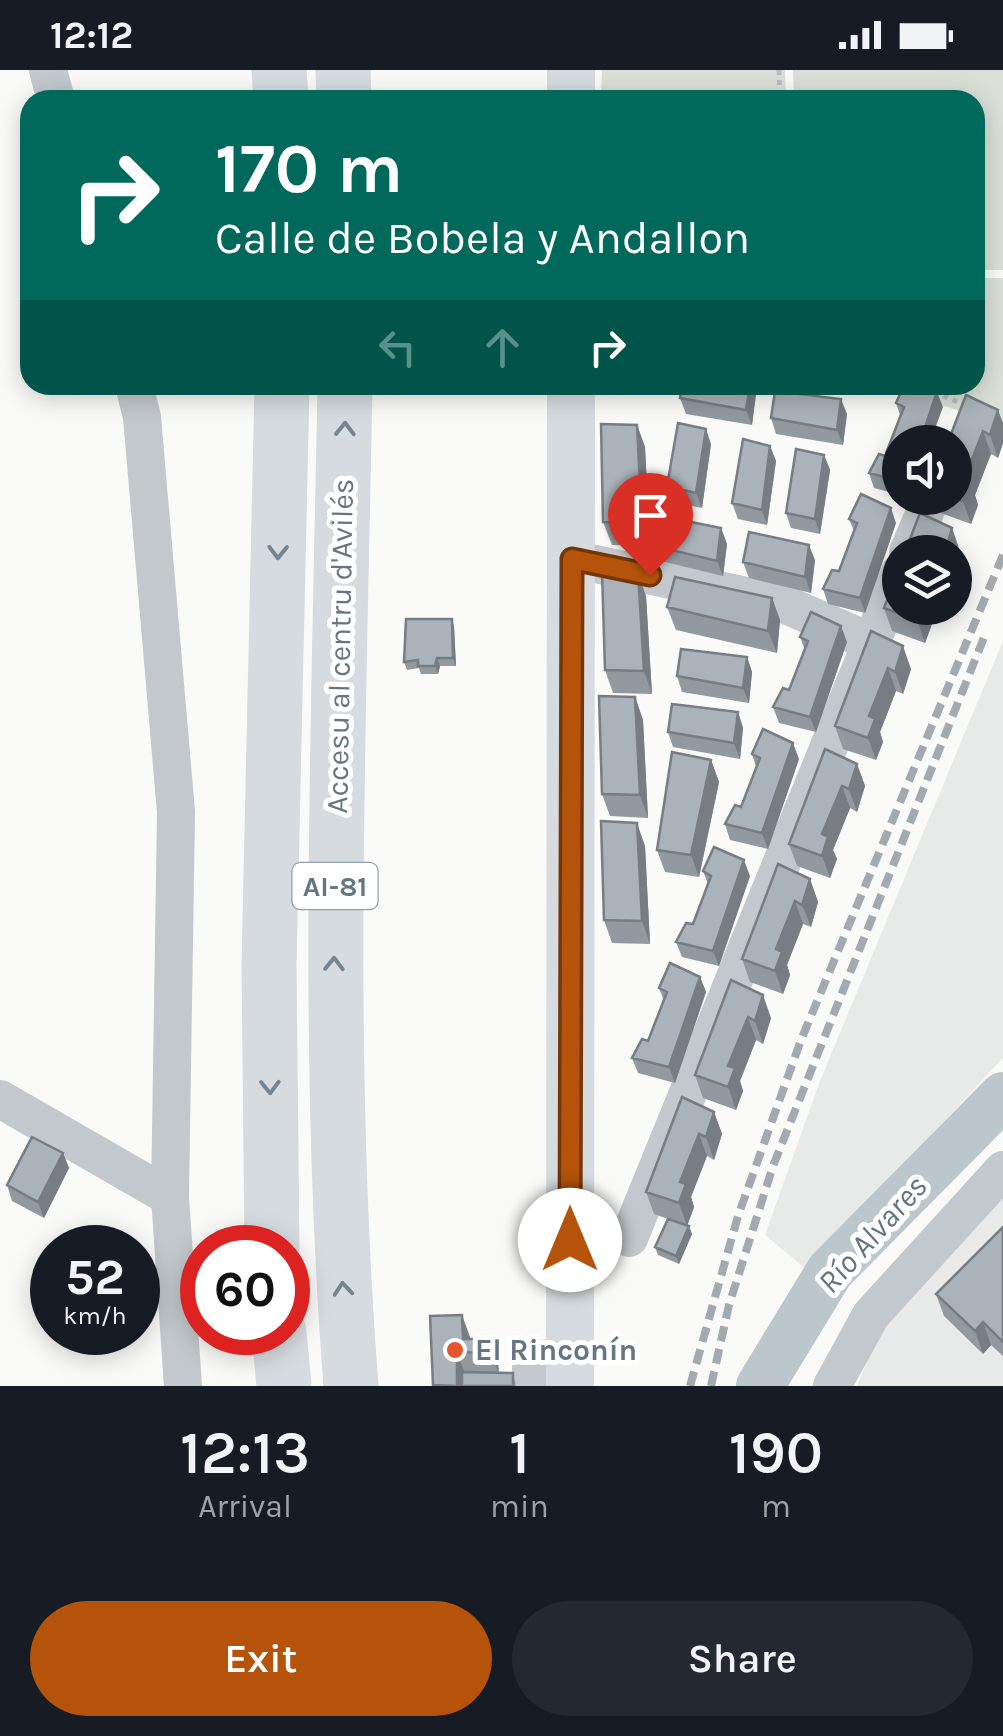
<!DOCTYPE html>
<meta charset="utf-8">
<style>
:root{--surface:#171b24;--page:#242831;--text:#f1f3f6;--muted:#9ea1a6;--accent:#b45309}
body{margin:0;font-family:Karla,sans-serif;background:var(--page);color:var(--text);height:100vh;display:flex;flex-direction:column;font-size:38px;white-space:nowrap}
*{box-sizing:border-box;margin:0}
p{font-size:32px;color:var(--muted)}
.icon{flex:none;width:55px;height:55px;fill:none;stroke:currentColor;stroke-width:2;stroke-linecap:round;stroke-linejoin:round}
.map{position:relative;height:1316px;overflow:hidden}
.side{display:flex;flex-direction:column;background:var(--surface);flex:1}
.side>*{flex:none}
.top-card{position:absolute;left:20px;top:20px;width:965px;height:305px;border-radius:30px;box-shadow:0 5px 25px #0003;background:#00695c;color:#fff;overflow:hidden}
.tools{position:absolute;left:882px;top:355px;display:grid;gap:20px}
.tools a{display:grid;place-items:center;width:90px;height:90px;border-radius:50%;background:var(--surface);box-shadow:0 5px 25px #0003;font-size:50px}
.speed{position:absolute;left:30px;top:1155px;display:flex;gap:20px;font-size:50px;font-weight:700;text-align:center}
.speed>*{display:grid;place-content:center;width:130px;height:130px;border-radius:50%;background:var(--surface);box-shadow:0 5px 25px #0003;line-height:1}
.speed small{font-size:25px;font-weight:400}
.speed .limit{border:15px solid #d22;background:#fff;color:#111}
.pin{position:absolute;display:grid;place-items:center;width:85px;height:85px;color:#fff;margin:-102px -42px;border-radius:50% 50% 50% 0;rotate:-45deg;box-shadow:0 0 10px #0007}
.pin .icon{rotate:45deg}
.me{position:absolute;width:110px;margin:-55px;rotate:0deg;stroke-linejoin:round;filter:drop-shadow(0 0 8px #0008)}
.turn{display:flex;align-items:center;gap:35px;height:210px;padding:0 30px;font-size:45px}
.turn .icon{width:130px;height:130px;stroke-width:2.5}
.turn b{display:block;font-size:70px;line-height:85px}
.lanes{display:flex;align-items:center;height:95px;padding:0 30px;background:#0003;justify-content:center;gap:50px;direction:ltr}
.lanes .off{opacity:.35}
.eta{display:flex;justify-content:space-evenly;align-items:center;height:170px;text-align:center}
.eta b{font-size:60px;font-weight:600;line-height:70px}
.button{display:flex;gap:20px;margin-top:auto;padding:20px 30px}
.button a{flex:1;height:115px;border-radius:60px;background:var(--accent);color:#fff;font-size:40px;font-weight:600;line-height:115px;text-align:center}
.button a+a{background:var(--page);color:var(--text)}
.status{display:flex;justify-content:space-between;align-items:center;height:70px;padding:0 50px;background:var(--surface);direction:ltr}
.status svg{height:28px;fill:currentColor}
.map>svg:first-child{display:block}
.built{fill:#e8e9e9}
.green{fill:#dadfd7}
.lines{fill:none;stroke-linecap:round;stroke-linejoin:round}
.river{stroke:#bbc7cb;stroke-width:48}
.path{stroke:#bbbfc2;stroke-width:5;stroke-dasharray:5 5;stroke-linecap:butt}
.minor{stroke:#c3c8cc;stroke-width:38}
.major{stroke:#d6dbdf;stroke-width:48}
.highway{stroke:#d6dbdf;stroke-width:55}
.rail{stroke:#a2aab0;stroke-width:8;stroke-dasharray:15 8;stroke-linecap:butt}
.wall{fill:#929a9f}
.shaded-wall{fill:#777d82}
.building{fill:#aab3b9;stroke:#777d82;stroke-width:2.5}
.oneway{stroke:#768591}
.route-casing{stroke:#753606;stroke-width:25}
.route{stroke:#b45309;stroke-width:18}
.poi-dot{fill:#e4572e;stroke:#fff;stroke-width:4}
.labels{text-anchor:middle;stroke-width:10;stroke-linejoin:round;paint-order:stroke}
.shield{fill:#fff;stroke:#939fa8;stroke-width:2.5}
.shield-label{font-size:28px;font-weight:bold;fill:#657683}
.street-label{font-size:30px;fill:#657683;stroke:#fff}
.poi-label{font-size:30px;font-weight:bold;fill:#657683;stroke:#fff;text-anchor:start}
.water-label{font-size:32px;font-style:italic;fill:#60757c;stroke:#fff}
</style>
<div class="status"><b>12:12</b><svg viewBox="0 0 49 12"><path d="M0 12V9h3v3zM5 12V6h3v6zM10 12V3h3v9zM15 12V0h3v12zM26 1h20v11H26zM47 4h2v5h-2z"/></svg></div>
<div class="map">
<svg width="1003" height="1316" viewBox="0 0 1003 1316">
<rect width="100%" height="100%" fill="#fafaf8"/>
<path class="built" d="M1003 571V988L806 1199 765 1165 820 1011Z
M1003 1120V1316H857L889 1238Z"/>
<path class="green" d="M602 0H785L786 30H601Z
M793 0H1003V200H975V30H794Z
M975 208H1003V355L879 315H975Z"/>
<g class="lines">
<path class="river" d="M760 1316 830 1201 1003 1026"/>
<path class="path" d="M779 0 780 30
M934 322 965 335"/>
<path class="minor" d="M48 0 56 30
M134 315 142 347 176 742 170 1127 183 1316
M908 482 931 428
M572 489 784 534 871 572
M0 1029 170 1127
M629 1168 900 502
M531 1316V1289L570 1288
M832 1316 871 1245 1003 1100"/>
<path class="major" d="M571 0V30
M570 1316 571 315"/>
<path class="highway" d="M279 0 281 30
M343 0 344 30
M345 315C339 649 325 983 351 1316
M272 1178 269 895 282 315
M279 1262 284 1316"/>
<path class="rail" d="M690 1316 738 1146 801 970 1003 485
M711 1316 729 1235 773 1096 985 565"/>
</g>
<path class="wall" d="M682 315H753L756 324 752 355 686 344 680 328Z
M896 333 943 337 900 372V425L874 418 869 403 885 386 900 345Z
M847 344 843 375 776 364 771 348Z
M1003 353V373L998 388 991 384 975 425 978 435 971 454 938 442 933 428H955V372Z
M637 355 645 377 650 476 612 475 603 452Z
M711 374 702 438 673 432 667 416Z
M770 376 776 391 767 455 738 449 732 433Z
M824 385 830 400 820 464 791 458 786 443Z
M849 449 896 453 865 543 828 534 823 519 839 501 854 461Z
M721 458 727 474 723 506 661 491 655 476Z
M815 490 811 523 749 508 743 492Z
M646 526 652 624 613 623 605 600Z
M772 528 780 550 777 583 676 560 667 537Z
M884 538 929 544 932 554 925 573 892 561Z
M452 549 454 557 456 596H440L438 604H421L419 598 407 600 404 592Z
M871 561 911 599 903 624 896 621 880 662 883 672 876 690 843 679 835 656Z
M800 567 847 572 816 662 779 653 773 637 789 620 805 580Z
M747 587 752 602 749 633 682 622 677 606Z
M635 627 643 650 648 748 610 746 602 724Z
M738 642 743 658 740 689 673 677 668 662Z
M752 684 799 689 768 779 730 770 725 754 741 737 756 697Z
M711 690 719 712 699 807 665 802 657 780Z
M857 694 865 716 857 742 850 738 833 780 837 789 830 808 797 796 789 774Z
M645 776 650 874 612 873 604 850Z
M703 801 750 806 719 896 682 887 676 872 693 854 708 814Z
M810 809 818 832 811 857 803 854 787 895 790 905 783 924 750 912 742 889Z
M700 907 706 922 675 1013 638 1003 632 988 648 971 664 931 659 918Z
M731 910 771 948 763 974 756 970 740 1011 743 1021 736 1040 703 1028 695 1005Z
M714 1042 722 1064 714 1090 707 1086 691 1127 694 1137 687 1156 692 1164 679 1194 658 1185 655 1177 679 1153 654 1144 646 1122Z
M63 1083 69 1098 44 1148 12 1131 7 1115Z
M1003 1157V1286L991 1275 983 1284 944 1246 936 1224Z
M430 1246 470 1269H490L498 1292 499 1303H513L516 1316H434Z"/>
<path class="shaded-wall" d="M750 315H753L756 324 752 355 746 340Z
M937 322 943 337 930 372H920Z
M841 329 847 344 843 375 837 360Z
M998 340 1003 353V373L998 388 990 365Z
M637 355 645 377 650 476 642 453Z
M706 359 711 374 702 438 696 423Z
M983 361 991 384 975 425 978 435 971 454 963 431 964 410Z
M770 376 776 391 767 455 762 440Z
M824 385 830 400 820 464 815 449Z
M891 438 896 453 865 543 860 528Z
M721 458 727 474 723 506 717 491Z
M952 458 960 481 955 499V482H945Z
M809 475 815 490 811 523 805 507Z
M638 503 646 526 652 624 644 601Z
M772 528 780 550 777 583 768 561Z
M921 538H931L929 544 932 554 925 573 917 550Z
M452 549 454 557 456 596 453 588Z
M841 556 847 572 816 662 810 647Z
M903 576 911 599 903 624 895 602Z
M747 587 752 602 749 633 743 618Z
M437 588 440 596 438 604 435 596Z
M888 598 896 621 880 662 883 672 876 690 868 668 869 646Z
M635 627 643 650 648 748 640 725Z
M738 642 743 658 740 689 734 673Z
M793 673 799 689 768 779 762 763Z
M711 690 719 712 699 807 691 785Z
M857 694 865 716 857 742 849 719Z
M842 716 850 738 833 780 837 789 830 808 822 786V764Z
M637 753 645 776 650 874 642 851Z
M744 790 750 806 719 896 713 881Z
M810 809 818 832 811 857 802 835Z
M795 831 803 854 787 895 790 905 783 924 775 901 776 879Z
M700 907 706 922 675 1013 669 997Z
M763 925 771 948 763 974 755 951Z
M748 947 756 970 740 1011 743 1021 736 1040 728 1017V996Z
M714 1042 722 1064 714 1090 706 1067Z
M699 1064 707 1086 691 1127 694 1137 687 1156 679 1133 680 1112Z
M63 1083 69 1098 44 1148 38 1132Z
M689 1156 692 1164 679 1194 676 1186Z
M462 1245 470 1267 471 1282 463 1269Z
M983 1252 991 1275 983 1284 975 1261Z
M490 1269 498 1292 499 1305 491 1283Z
M457 1282 465 1304V1316H457Z"/>
<path class="building" d="M682 315H750L746 340 680 328Z
M904 315H922L937 322 920 372H900V411L869 403 879 384 885 386 904 337 896 333Z
M775 321 841 329 837 360 771 348Z
M966 325 998 340 990 365 983 361 964 410 970 412 963 431 952 428H955V372H948Z
M678 353 706 359 696 423 667 416Z
M601 354 637 355 642 453 603 452Z
M743 369 770 376 762 440 732 433Z
M796 379 824 385 815 449 786 443Z
M861 424 891 438 860 528 823 519 832 500 839 501 857 453 849 449Z
M920 443 952 458 945 482 937 480 936 482H905Z
M661 446 721 458 717 491 655 476Z
M749 462 809 475 805 507 743 492Z
M900 497V538H922L917 550 884 538Z
M602 502 638 503 644 601 605 600Z
M675 507 772 528 768 561 667 537Z
M811 542 841 556 810 647 773 637 783 618 789 620 808 571 800 567Z
M406 549H452L453 588H437L435 596H418V590L404 592Z
M871 561 903 576 895 602 888 598 869 646 875 649 868 668 835 656Z
M681 579 747 587 743 618 677 606Z
M599 626 635 627 640 725 602 724Z
M672 634 738 642 734 673 668 662Z
M763 659 793 673 762 763 725 754 735 735 741 737 760 688 752 684Z
M825 679 857 694 849 719 842 716 822 764 828 767 822 786 789 774Z
M672 682 711 690 691 785 657 780Z
M601 751 637 753 642 851 604 850Z
M714 777 744 790 713 881 676 872 686 853 693 854 711 806 703 801Z
M778 794 810 809 802 835 795 831 776 879 782 882 775 901 742 889Z
M670 893 700 907 669 997 632 988 642 969 648 971 667 922 659 918Z
M731 910 763 925 755 951 748 947 728 996 735 998 728 1017 695 1005Z
M682 1027 714 1042 706 1067 699 1064 680 1112 686 1114 679 1133 646 1122Z
M32 1067 63 1083 38 1132 7 1115Z
M668 1149 689 1156 676 1186 655 1177Z
M1003 1157V1272L983 1252 975 1261 936 1224Z
M462 1245 463 1269H490L491 1283 457 1282V1316L433 1315 430 1246Z
M462 1302 513 1303V1316H462Z"/>
<defs><path id="oneway-chevron" d="M-2-3.5L2.5 0L-2 3.5" fill="none" stroke-width="1.6" stroke-linecap="round" stroke-linejoin="round" transform="scale(2.5)"/></defs>
<g class="oneway">
<use href="#oneway-chevron" transform="translate(345 359) rotate(-89)"/>
<use href="#oneway-chevron" transform="translate(278 482) rotate(91)"/>
<use href="#oneway-chevron" transform="translate(334 894) rotate(-89)"/>
<use href="#oneway-chevron" transform="translate(270 1017) rotate(89)"/>
<use href="#oneway-chevron" transform="translate(343 1219) rotate(-95)"/>
</g>
<g class="lines">
<g class="route-casing">
<path id="route" d="M570 1170 572 489 650 505"/>
</g>
<use href="#route" class="route"/>
</g>
<circle class="poi-dot" cx="455" cy="1280" r="10"/>
<g class="labels">
<rect class="shield" x="292.5" y="793" width="85" height="46" rx="8"/>
<g class="shield-label">
<text x="335" y="826">AI-81</text>
</g>
<g class="street-label">
<text transform="translate(340 576) rotate(-89)" y="10">Accesu al centru d'Avilés</text>
</g>
<g class="poi-label">
<text x="475" y="1290">El Rinconín</text>
</g>
<g class="water-label">
<text transform="translate(872 1164) rotate(-48)" y="11">Río Alvares</text>
</g>
</g>
</svg>
<div class="tools">
<a><svg class="icon" aria-label="sound" viewBox="0 0 24 24"><path d="M4 9h4l5-4v14l-5-4H4zM17 9q2 3 0 6"/></svg></a>
<a><svg class="icon" aria-label="layers" viewBox="0 0 24 24"><path d="M12 4l9 5-9 5-9-5zM3 14l9 5 9-5"/></svg></a>
</div>
<div class="speed"><div>52<small>km/h</small></div><div class="limit">60</div></div>
<div class="pin" style="left:650px;top:505px;background:#d93025"><svg class="icon" aria-label="arrive" viewBox="0 0 24 24"><path d="M6 21V4h12l-3 4 3 4H6"/></svg></div>
<svg class="me" style="left:570px;top:1170px" viewBox="-20 -20 40 40"><circle r="19" fill="#fff"/><path d="M0-13L10 11 0 6-10 11z" fill="#b45309"/></svg>
<div class="top-card">
<div class="turn"><svg class="icon" aria-label="right" viewBox="0 0 24 24"><path d="M7 20v-9h11M14 6l5 5-5 5"/></svg><div><b>170 m</b>Calle de Bobela y Andallon</div></div>
<div class="lanes"><svg class="icon off" aria-label="left" viewBox="0 0 24 24"><path d="M17 20v-9H6M10 6l-5 5 5 5"/></svg><svg class="icon off" aria-label="ahead" viewBox="0 0 24 24"><path d="M12 20V5M6 11l6-6 6 6"/></svg><svg class="icon" aria-label="right" viewBox="0 0 24 24"><path d="M7 20v-9h11M14 6l5 5-5 5"/></svg></div>
</div>
</div>
<section class="side">
<div class="eta">
<div><b>12:13</b><p>Arrival</p></div>
<div><b>1</b><p>min</p></div>
<div><b>190</b><p>m</p></div>
</div>
<div class="button"><a>Exit</a><a>Share</a></div>
</section>
